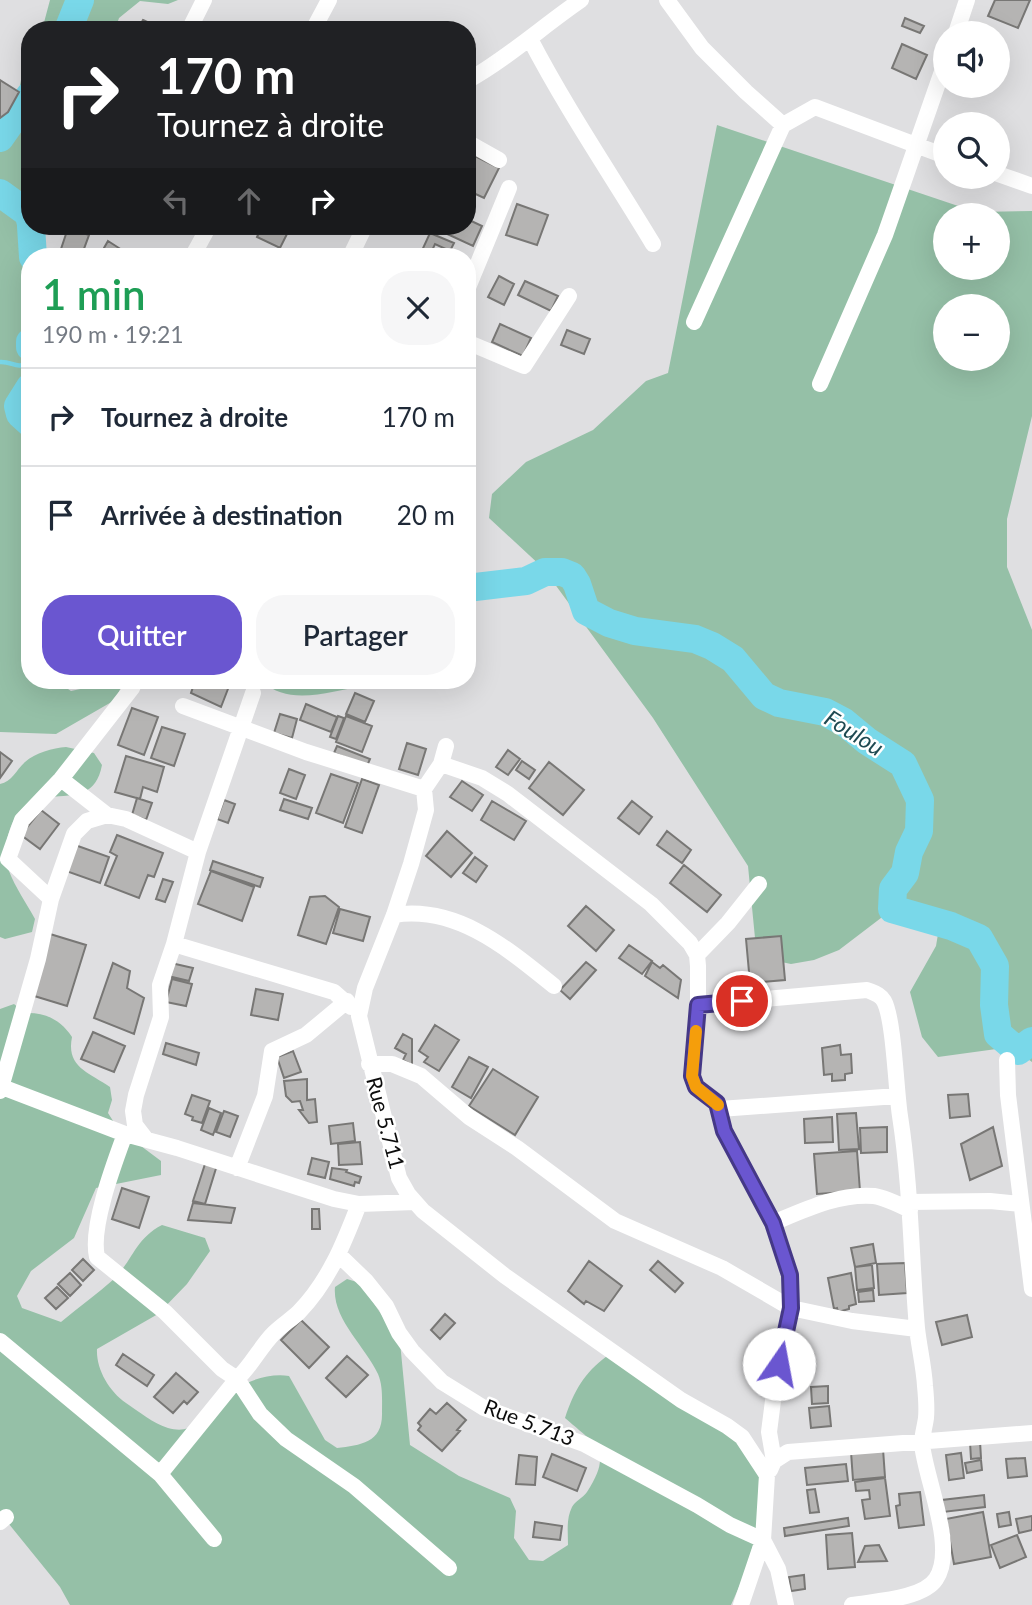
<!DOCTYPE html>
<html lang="fr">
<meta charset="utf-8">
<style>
:root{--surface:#fff;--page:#f6f6f7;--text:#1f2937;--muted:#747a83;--line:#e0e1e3;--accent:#6a56d0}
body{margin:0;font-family:Lato,sans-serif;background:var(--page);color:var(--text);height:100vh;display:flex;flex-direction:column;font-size:26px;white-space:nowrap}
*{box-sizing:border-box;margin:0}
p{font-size:23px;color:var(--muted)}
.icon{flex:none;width:38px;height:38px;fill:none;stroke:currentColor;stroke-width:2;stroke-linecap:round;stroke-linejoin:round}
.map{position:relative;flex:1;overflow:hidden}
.details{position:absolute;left:21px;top:248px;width:455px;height:441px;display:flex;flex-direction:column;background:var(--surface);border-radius:28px;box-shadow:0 7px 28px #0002}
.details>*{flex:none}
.hud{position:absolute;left:21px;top:21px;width:455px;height:214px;border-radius:28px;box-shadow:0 7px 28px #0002;background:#202124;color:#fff;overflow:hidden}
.controls{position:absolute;left:933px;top:21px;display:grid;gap:14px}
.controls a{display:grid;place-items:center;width:77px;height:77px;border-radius:50%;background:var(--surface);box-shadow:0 7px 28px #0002;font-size:35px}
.pin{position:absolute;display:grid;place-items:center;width:60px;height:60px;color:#fff;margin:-30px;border:4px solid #fff;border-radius:50%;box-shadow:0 2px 7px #0007}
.me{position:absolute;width:77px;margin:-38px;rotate:12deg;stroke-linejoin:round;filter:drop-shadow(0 0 5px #0008)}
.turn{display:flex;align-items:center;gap:24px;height:147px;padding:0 21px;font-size:32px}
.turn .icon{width:91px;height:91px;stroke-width:2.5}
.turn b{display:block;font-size:49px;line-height:60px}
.lanes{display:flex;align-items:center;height:66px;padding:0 21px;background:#0003;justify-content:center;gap:35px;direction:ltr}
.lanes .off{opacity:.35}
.round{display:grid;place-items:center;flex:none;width:74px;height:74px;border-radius:28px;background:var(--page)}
.head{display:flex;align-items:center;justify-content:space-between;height:119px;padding:0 21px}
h1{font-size:42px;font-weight:600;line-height:52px;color:#1e9e55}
.cta{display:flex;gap:14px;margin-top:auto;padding:14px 21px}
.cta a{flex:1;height:80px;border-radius:28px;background:var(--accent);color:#fff;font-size:28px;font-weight:600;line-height:80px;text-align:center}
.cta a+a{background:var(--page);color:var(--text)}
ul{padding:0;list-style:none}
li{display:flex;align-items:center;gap:21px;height:98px;padding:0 21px;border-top:2px solid var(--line)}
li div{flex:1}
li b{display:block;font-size:26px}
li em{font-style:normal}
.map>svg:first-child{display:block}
.green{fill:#95c0a7;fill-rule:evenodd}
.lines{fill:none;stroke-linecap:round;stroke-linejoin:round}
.stream{stroke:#79d8e9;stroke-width:4.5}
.river{stroke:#79d8e9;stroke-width:28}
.building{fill:#b5b4b3;stroke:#787775;stroke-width:2}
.minor{stroke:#fff;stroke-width:16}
.route-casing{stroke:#453887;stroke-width:18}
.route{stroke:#6a56d0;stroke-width:12}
.slow{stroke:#f59e0b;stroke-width:12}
.labels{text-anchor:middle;stroke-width:5;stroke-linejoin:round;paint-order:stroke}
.street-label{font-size:21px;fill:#0c0c0c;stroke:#fff}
.water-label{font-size:23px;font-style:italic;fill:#1f4a52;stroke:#fff}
</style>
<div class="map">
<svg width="1032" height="1605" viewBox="0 0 1032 1605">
<rect width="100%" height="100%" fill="#dfdfe1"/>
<path class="green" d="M50 0H178L168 4 140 1 119 18 115 30H42Z
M30 56V226H43L41 246 47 257H30V681H56L71 691 85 688 94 681H124L115 700 56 734 0 732V144L11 134 23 69Z
M717 125 976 212 1032 211V416L1007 519V567L1032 630V1062L1011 1047 938 1057 922 1037 910 992 936 946 940 922 923 904 898 905 839 950 814 960 791 964 767 959 755 938 748 866 653 718 543 568 489 518 492 494 526 462 593 430 646 381 668 373ZM945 215H998V268H945ZM945 306H998V359H945Z
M263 681H370L363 686C332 691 287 707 263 681Z
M66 747 94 753 102 765C96 796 77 795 49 797 44 798 38 798 34 800 10 812 1 846 9 871 15 887 27 904 35 919L32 932 5 939 0 937V784C12 782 16 770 25 762 35 753 53 748 66 747Z
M14 1004 25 1013C45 1012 61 1020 72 1037 66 1067 88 1072 110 1087L112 1100 108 1113 115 1124 125 1134 161 1161V1175L96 1188 74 1238 31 1271 17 1296 22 1308 61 1322C79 1307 97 1294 114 1279 133 1260 135 1239 162 1225L205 1238 210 1251 187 1284 158 1314 97 1349C96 1369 109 1391 126 1403 138 1411 154 1424 168 1428 202 1438 214 1401 238 1387 253 1379 273 1373 289 1376L325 1440 337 1448C361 1445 383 1443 382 1412 382 1399 383 1386 378 1374 365 1346 332 1319 335 1287L347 1279 360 1283 400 1342 410 1445 459 1476 510 1498 516 1511 514 1538 529 1560 543 1561 568 1545C568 1532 566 1519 572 1507 575 1501 583 1498 587 1492 613 1451 597 1446 565 1418 574 1391 584 1373 607 1356L735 1434 759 1477 758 1529 743 1578 731 1605H70L60 1587 0 1513V1009Z"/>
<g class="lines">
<path class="stream" d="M0 362C13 361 17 371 30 361"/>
<path class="river" d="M68 30 80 0
M0 138 30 95
M0 193 29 214 30 220
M31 226 33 257
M30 342V347
M30 387 18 406 20 414 30 423
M467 588 526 581 545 572H562L572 576 577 584 586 611 609 623 635 631 695 639 712 646 733 659 764 696 779 703 825 712 844 722 867 741 903 764 920 800 919 831 909 852 905 873 893 889 892 909 951 926 979 938 995 966 994 1005 998 1034 1018 1051 1032 1041"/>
</g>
<path class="building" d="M995 0H1030L1018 28 988 16Z
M905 18 924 26 920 33 902 26Z
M143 20 158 27 157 30H137Z
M902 44 927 55 916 79 892 68Z
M0 80 19 92 8 112 0 118Z
M471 154 499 168 484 198 467 190V161Z
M517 204 548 215 537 245 506 235Z
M467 219 482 226 473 246 430 226H467Z
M257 226H291L280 248 257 237 261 228Z
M68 228 89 235 81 257 60 252Z
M430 233 454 243 450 251 435 244 429 257H419Z
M108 241 122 250 118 257 104 248Z
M499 276 514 284 504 305 488 297Z
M525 281 558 296 551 311 518 295Z
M500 324 531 338 523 356 492 342Z
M567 330 590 339 584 354 561 345Z
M195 681H231L221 707 191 693Z
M355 693 374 701 365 722 346 714Z
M306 704 337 717 331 732 300 720Z
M132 708 158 717 144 755 118 745Z
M280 714 297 719 292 738 274 733Z
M338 716 344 718 336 739 330 737Z
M346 716 372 726 362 752 336 742Z
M162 727 185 734 174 766 151 758Z
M407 743 426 749 418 775 399 769Z
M337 746 370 759 367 766 334 753Z
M508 750 520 759 508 775 496 767Z
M0 752 12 761 0 778Z
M126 756 164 767 157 792 143 787 140 799 115 792Z
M522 761 535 770 529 779 516 770Z
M549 762 584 790 563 815 529 788Z
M289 769 305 775 296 799 280 793Z
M331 774 358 783 343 823 316 813Z
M362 779 379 785 362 833 345 827Z
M462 781 483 795 472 811 450 797Z
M137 798 152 803 146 820 132 815Z
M284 799 312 808 308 819 280 810Z
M224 800 235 804 228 823 217 819Z
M492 801 526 821 514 840 481 820Z
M632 801 652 817 639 834 618 818Z
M41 810 59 824 40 849 21 835Z
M447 831 472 853 451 877 426 856Z
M667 831 691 850 682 863 657 845Z
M117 835 163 853 154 877 148 875 139 898 105 885 117 856 110 852Z
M75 845 109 857 100 883 66 871Z
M475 857 487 866 476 882 463 873Z
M213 861 263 878 260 887 210 870Z
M684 865 721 895 707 912 670 883Z
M211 871 254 887 242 921 198 904Z
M163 879 173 882 165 902 156 899Z
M325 896 339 907 326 944 298 935 310 897Z
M586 906 614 930 596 951 568 926Z
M340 909 370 917 363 941 333 933Z
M50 934 86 945 67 1006 31 995Z
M781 936 785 980 750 983 746 939Z
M629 945 652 961 642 974 619 958Z
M586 962 596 970 570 999 560 990Z
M652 962 660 968 663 965 681 980 678 998 645 976Z
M113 963 130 971 127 988 144 998 134 1034 94 1018Z
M171 963 193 968 189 981 168 976Z
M172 979 192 984 186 1006 166 1002Z
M256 989 283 994 278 1020 251 1015Z
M435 1025 459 1040 439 1071 424 1062 428 1057 419 1051Z
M93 1032 125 1046 114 1072 81 1059Z
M403 1034 412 1039V1065L403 1060 406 1054 395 1048Z
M166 1043 199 1053 196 1065 163 1054Z
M840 1045 841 1055 851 1054 852 1073 845 1074V1080L832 1081V1074L824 1075 822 1048Z
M293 1051 301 1072 284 1078 277 1057Z
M469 1057 488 1067 471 1098 452 1087Z
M493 1069 538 1097 515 1135 469 1106Z
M307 1079V1100L315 1099 317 1122 309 1123 299 1110H303L300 1101 292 1102 286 1096 284 1081Z
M968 1094 970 1116 950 1118 948 1095Z
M192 1095 210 1101 202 1123 192 1120 193 1117 185 1114Z
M209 1108 221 1113 213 1135 201 1130Z
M224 1111 238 1116 230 1137 216 1132Z
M856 1113 859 1149 839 1150 837 1114Z
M832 1117 833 1142 805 1143 804 1119Z
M353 1123 355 1141 331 1144 329 1126Z
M887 1127V1152L861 1153 860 1128Z
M993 1127 1002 1166 970 1180 961 1144Z
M360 1142 362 1164 339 1165 338 1144Z
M857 1151 860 1191 817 1194 814 1154Z
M312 1158 329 1162 325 1178 308 1174Z
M206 1161 217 1165 205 1204 193 1201Z
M332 1168 347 1170 346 1172 361 1177 359 1183 355 1182 354 1186 330 1179Z
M122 1188 149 1197 139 1228 112 1219Z
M193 1203 235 1208 231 1223 188 1220Z
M312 1209H319L320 1229H312Z
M873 1244 876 1263 855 1267 851 1248Z
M83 1259 94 1270 83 1281 72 1270Z
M589 1261 622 1286 604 1311 586 1301 584 1304 568 1291Z
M658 1261 683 1283 675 1292 650 1270Z
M905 1263 907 1293 879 1295 877 1264Z
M872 1265 874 1288 857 1290 855 1267Z
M70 1273 81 1285 70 1296 58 1284Z
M851 1273 856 1304 849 1306V1309L838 1312 837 1308 834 1309 828 1278Z
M57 1287 68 1298 56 1309 45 1298Z
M873 1290 874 1301 859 1302 858 1292Z
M445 1314 455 1323 440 1339 431 1330Z
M967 1315 972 1337 942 1345 936 1322Z
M301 1320 329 1347 309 1368 281 1340Z
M123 1354 154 1375 147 1386 116 1365Z
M347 1356 368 1375 346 1397 326 1378Z
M176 1373 198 1392 187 1404 184 1401 173 1413 154 1397Z
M828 1386V1403L812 1404 811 1387Z
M447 1403 466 1420 457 1430 460 1431 442 1451 418 1430 421 1426 418 1423 430 1409 436 1414Z
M829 1406 831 1426 811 1428 809 1408Z
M980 1441 981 1458 971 1459 970 1442Z
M883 1449 885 1477 853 1480 851 1452Z
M961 1453 964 1478 949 1480 946 1455Z
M552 1454 586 1468 577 1491 543 1477Z
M519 1455 537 1457 535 1485 516 1484Z
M1025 1458 1027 1476 1008 1478 1006 1459Z
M981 1460 982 1470 967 1473 965 1463Z
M846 1464 848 1481 807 1485 805 1468Z
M885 1478 890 1516 865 1519 862 1500 870 1499 869 1490 856 1491 855 1482Z
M815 1489 819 1512 810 1513 807 1490Z
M920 1492 924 1525 899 1528 896 1506 900 1505 899 1494Z
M984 1495 985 1507 943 1512 942 1500Z
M983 1512 991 1557 954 1564 946 1519Z
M1009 1512 1011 1525 999 1527 997 1514Z
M1032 1516V1530L1019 1533 1016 1519Z
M848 1518 849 1526 785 1536 784 1528Z
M535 1522 562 1526 560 1540 533 1537Z
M852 1533 855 1567 828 1569 826 1535Z
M1017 1535 1026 1557 1000 1568 991 1545Z
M879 1545 887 1561 858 1562 865 1546Z
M804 1575 805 1589 791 1591 789 1577Z"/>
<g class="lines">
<path class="minor" d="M667 0 702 48 746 92 783 125 694 322
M189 30 204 0
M313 30 329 0
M956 33 967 0
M530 39C567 110 612 176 653 244
M467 81C508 58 543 26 581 0
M783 125 815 107 945 156
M467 142 499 160
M998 174 1032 186
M192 257 209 226
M350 257 365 226
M467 290 509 188
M467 342 524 366 569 296
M820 384 885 235 945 63
M183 706 306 752 424 789 426 810 411 864 394 915 365 988 359 1016 399 1178 408 1194 423 1211 505 1276 681 1400 727 1426 742 1437 767 1475 763 1540 778 1569 786 1605
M441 764 482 778 508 794 651 904 690 943 697 955 698 966V1005L692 1076 696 1087 717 1103 724 1131 773 1223 790 1275 791 1308 775 1385 769 1432 774 1461
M61 779 107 815
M424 789 441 764 446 746
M51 899 8 859 22 820 61 779 132 688 135 681
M394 915C457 905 508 949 554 986
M174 944 334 992 351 1007
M697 955 728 923 759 884
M698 1005 867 990C874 993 880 994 884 1001 894 1019 896 1091 900 1116 911 1187 911 1258 917 1328 919 1347 924 1367 925 1386 926 1396 927 1407 926 1418 925 1426 922 1435 922 1444 925 1478 957 1548 936 1579 923 1599 875 1601 852 1605
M1007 1060 1008 1095 1032 1289
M369 1064H392L421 1076 469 1117 517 1148 615 1221 722 1268 791 1308 852 1321 917 1329
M2 1087 125 1134 177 1148 334 1199 359 1204 415 1202
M0 1091 38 959 51 899 74 834 87 821 107 815 126 819 198 852
M720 1109 897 1096
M125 1134C114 1164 90 1227 97 1257L165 1312 222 1369 237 1379C252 1365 260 1347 274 1333 282 1325 292 1319 299 1312 329 1281 344 1243 359 1204
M145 1138 135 1125 133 1111 136 1095 161 1017 160 985 174 944 198 852 253 693
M237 1168 265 1096 272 1051 306 1035 347 1001
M909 1202 990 1201 1021 1204
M773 1223C804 1210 839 1193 874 1196 886 1198 898 1204 910 1210
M339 1255 366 1281 386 1306 399 1333 412 1351 442 1382 484 1408 584 1444 697 1505 730 1525 763 1540 741 1605
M0 1341 160 1474 214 1539
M770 1470 774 1461 788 1452 1032 1433
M160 1474 237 1379 260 1414 286 1439 354 1486 449 1568
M0 1522 6 1517"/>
</g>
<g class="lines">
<g class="route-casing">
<path id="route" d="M742 1001 698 1005 692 1076 696 1087 717 1103 724 1131 773 1223 790 1275 791 1308 779 1364"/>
</g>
<use href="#route" class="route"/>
<path class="slow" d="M696 1031 692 1076 696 1087 718 1105"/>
</g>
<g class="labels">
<g class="street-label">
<text transform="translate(385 1123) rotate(75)" y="7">Rue 5.711</text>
<text transform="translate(529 1423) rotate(21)" y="7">Rue 5.713</text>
</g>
<g class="water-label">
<text transform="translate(854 733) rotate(32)" y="8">Foulou</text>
</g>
</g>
</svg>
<div class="controls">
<a><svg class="icon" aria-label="sound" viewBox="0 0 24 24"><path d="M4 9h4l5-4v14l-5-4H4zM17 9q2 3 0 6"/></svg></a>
<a><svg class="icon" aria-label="search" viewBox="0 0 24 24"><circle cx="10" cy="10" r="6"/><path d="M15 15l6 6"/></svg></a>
<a>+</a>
<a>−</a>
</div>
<div class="pin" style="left:742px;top:1001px;background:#d93025"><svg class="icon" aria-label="arrive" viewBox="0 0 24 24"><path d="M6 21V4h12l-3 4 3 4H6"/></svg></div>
<svg class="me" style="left:779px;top:1364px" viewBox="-20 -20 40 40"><circle r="19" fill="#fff"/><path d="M0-13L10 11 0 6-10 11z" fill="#6a56d0"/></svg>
<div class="hud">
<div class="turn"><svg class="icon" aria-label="right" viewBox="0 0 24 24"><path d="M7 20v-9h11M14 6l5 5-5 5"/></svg><div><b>170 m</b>Tournez à droite</div></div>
<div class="lanes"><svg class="icon off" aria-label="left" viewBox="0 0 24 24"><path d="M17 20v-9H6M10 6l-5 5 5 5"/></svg><svg class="icon off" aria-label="ahead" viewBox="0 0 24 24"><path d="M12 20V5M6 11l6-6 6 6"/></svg><svg class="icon" aria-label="right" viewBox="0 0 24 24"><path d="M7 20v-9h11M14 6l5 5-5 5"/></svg></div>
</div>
<section class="details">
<div class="head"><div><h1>1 min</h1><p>190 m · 19:21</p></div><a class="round"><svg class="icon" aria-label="close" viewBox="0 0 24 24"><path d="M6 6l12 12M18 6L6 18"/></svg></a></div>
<ul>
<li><svg class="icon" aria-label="right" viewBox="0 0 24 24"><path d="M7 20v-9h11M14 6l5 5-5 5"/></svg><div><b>Tournez à droite</b></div><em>170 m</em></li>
<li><svg class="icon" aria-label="arrive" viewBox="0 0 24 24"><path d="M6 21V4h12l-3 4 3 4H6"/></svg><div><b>Arrivée à destination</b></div><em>20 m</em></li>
</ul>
<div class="cta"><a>Quitter</a><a>Partager</a></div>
</section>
</div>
